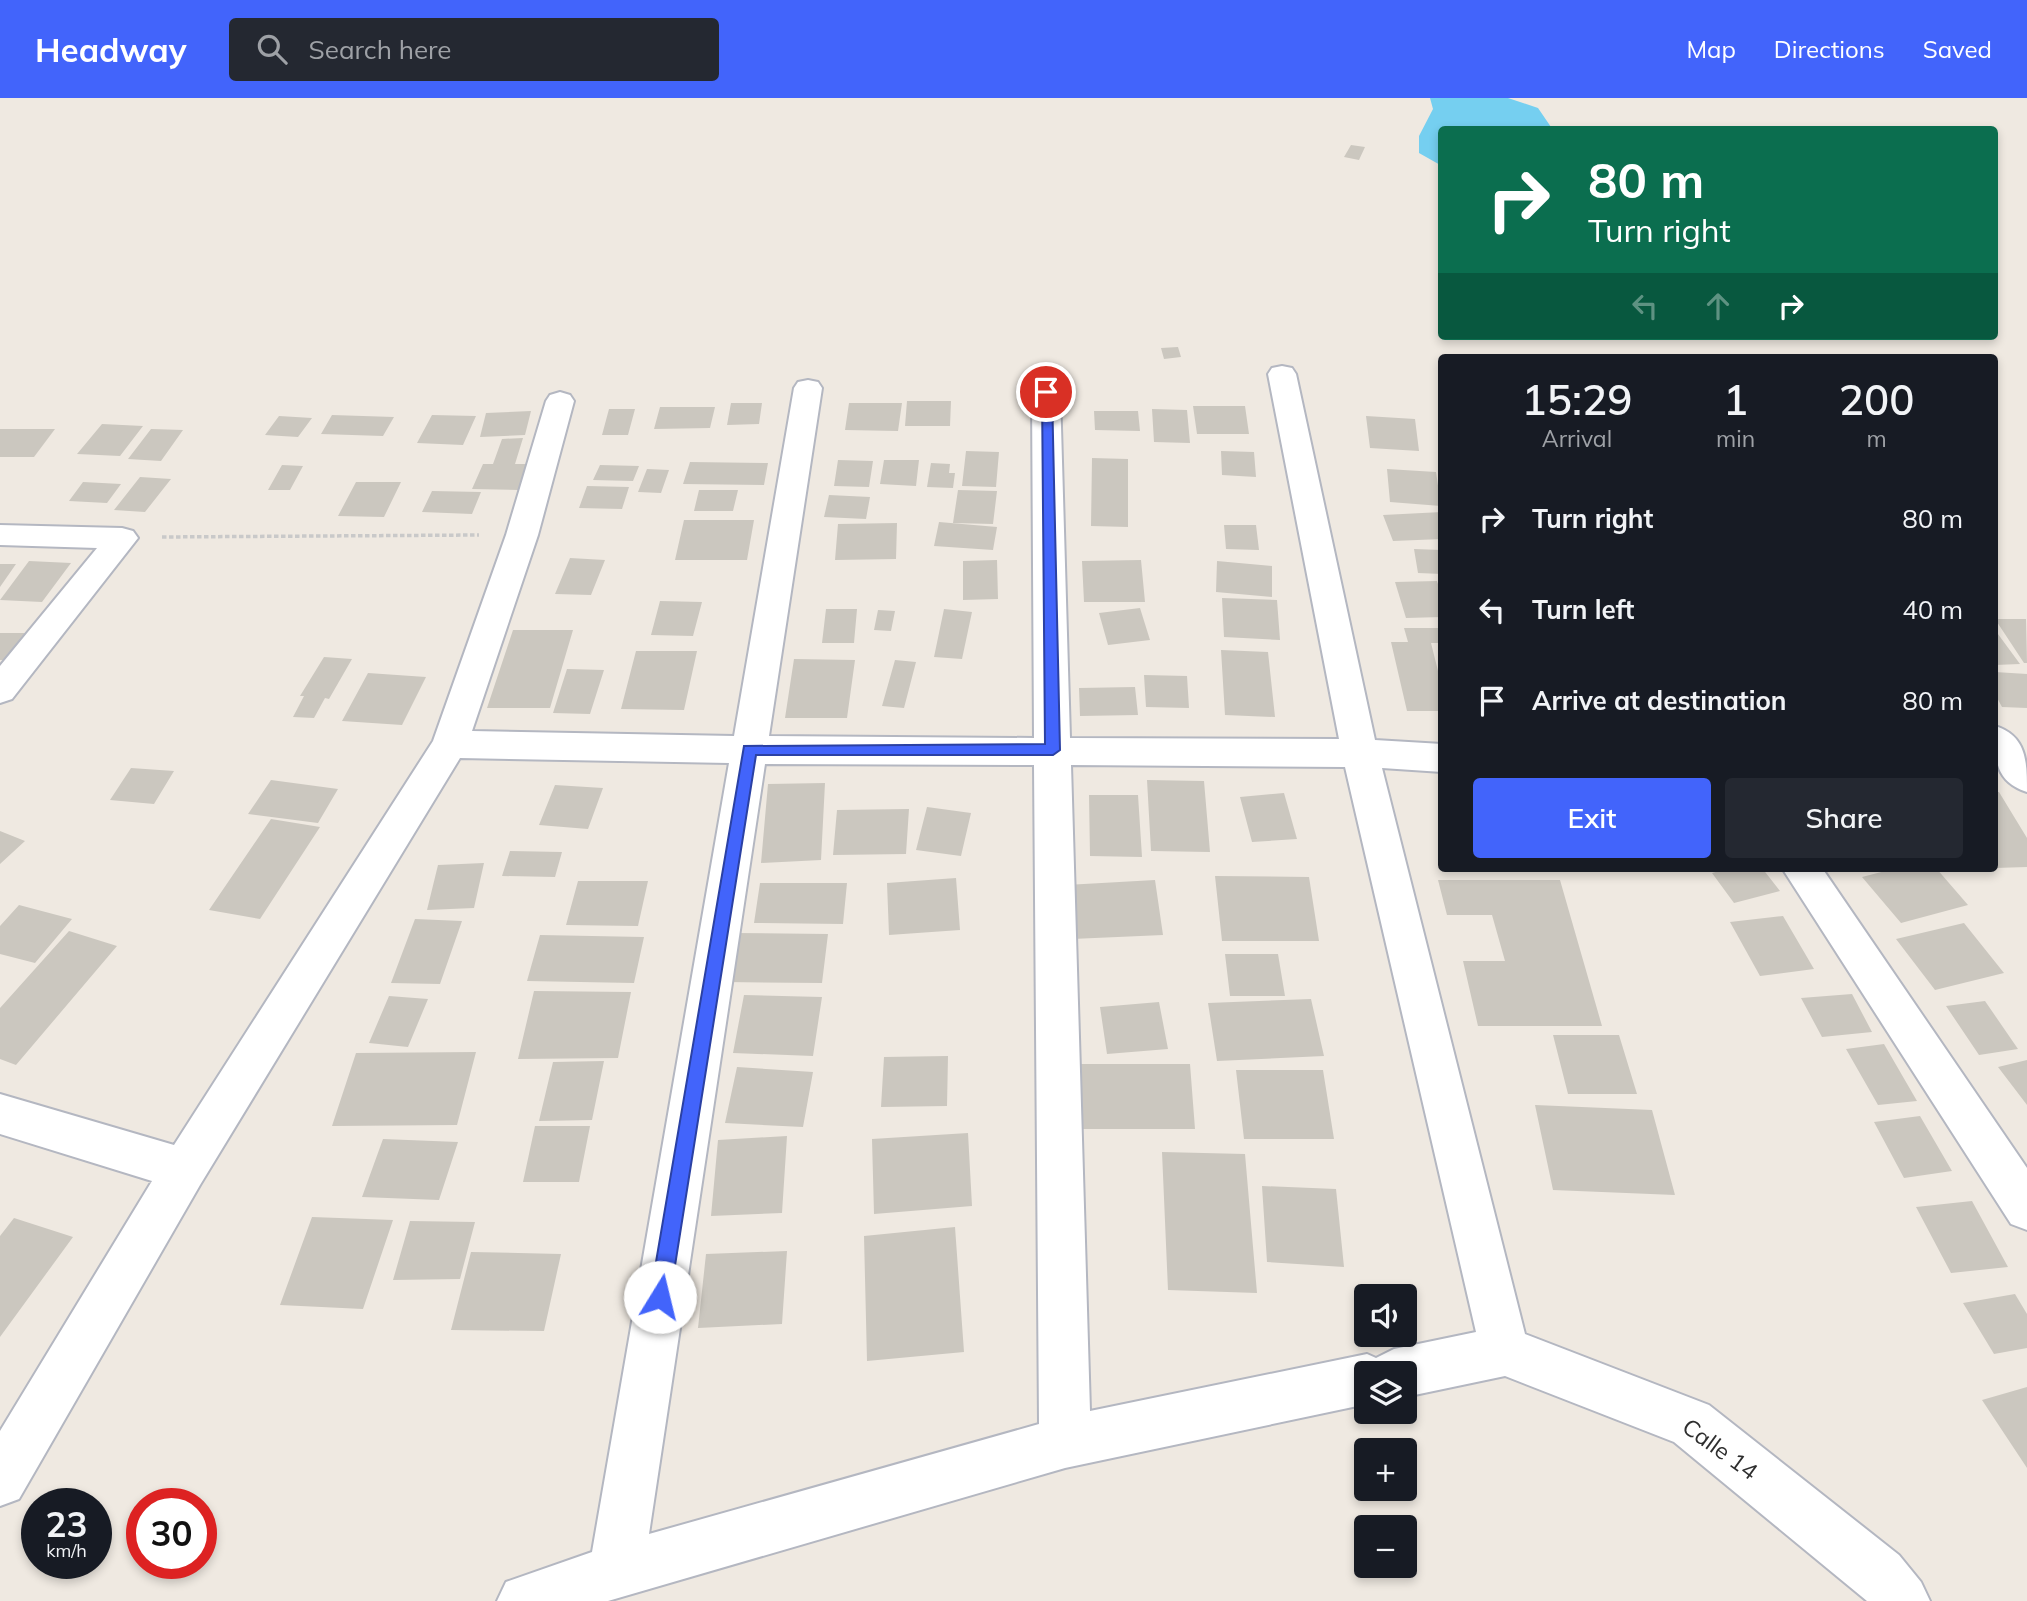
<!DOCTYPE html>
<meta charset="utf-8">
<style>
:root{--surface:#171b24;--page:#242831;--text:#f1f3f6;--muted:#9ea1a6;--accent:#4264fb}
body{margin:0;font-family:Mulish,sans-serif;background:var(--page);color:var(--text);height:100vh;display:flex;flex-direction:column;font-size:26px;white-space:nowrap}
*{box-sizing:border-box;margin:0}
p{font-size:23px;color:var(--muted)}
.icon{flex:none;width:38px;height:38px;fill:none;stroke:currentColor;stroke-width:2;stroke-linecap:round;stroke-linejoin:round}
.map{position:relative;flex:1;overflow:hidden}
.panel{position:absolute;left:1438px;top:256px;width:560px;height:518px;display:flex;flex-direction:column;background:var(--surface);border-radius:7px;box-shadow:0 4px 10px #0003}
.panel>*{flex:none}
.guide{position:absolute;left:1438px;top:28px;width:560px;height:214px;border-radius:7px;box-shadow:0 4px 10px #0003;background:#0b6e4f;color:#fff;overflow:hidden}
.controls{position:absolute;left:1354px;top:1186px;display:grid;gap:14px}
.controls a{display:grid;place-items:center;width:63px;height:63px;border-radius:7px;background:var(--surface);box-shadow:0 4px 10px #0003;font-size:35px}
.speed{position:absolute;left:21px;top:1390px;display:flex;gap:14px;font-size:35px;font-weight:700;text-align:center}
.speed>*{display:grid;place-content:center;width:91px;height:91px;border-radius:50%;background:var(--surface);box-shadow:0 4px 10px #0003;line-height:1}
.speed small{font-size:18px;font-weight:400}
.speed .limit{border:10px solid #d22;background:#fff;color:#111}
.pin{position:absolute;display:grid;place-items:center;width:60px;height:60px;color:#fff;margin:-30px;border:4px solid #fff;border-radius:50%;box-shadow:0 2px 7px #0007}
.me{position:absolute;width:77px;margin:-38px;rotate:9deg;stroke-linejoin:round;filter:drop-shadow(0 0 5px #0008)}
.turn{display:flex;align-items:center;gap:24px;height:147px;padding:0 35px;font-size:32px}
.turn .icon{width:91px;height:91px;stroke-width:2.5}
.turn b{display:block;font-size:49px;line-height:60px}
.lanes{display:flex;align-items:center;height:66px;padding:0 35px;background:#0003;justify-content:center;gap:35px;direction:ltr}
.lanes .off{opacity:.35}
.eta{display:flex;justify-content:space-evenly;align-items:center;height:119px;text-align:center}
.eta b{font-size:42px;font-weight:600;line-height:49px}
.action{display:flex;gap:14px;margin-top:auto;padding:14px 35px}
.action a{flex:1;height:80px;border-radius:7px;background:var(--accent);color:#fff;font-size:28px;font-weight:600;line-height:80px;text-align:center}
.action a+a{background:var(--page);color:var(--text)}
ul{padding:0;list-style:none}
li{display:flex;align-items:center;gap:21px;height:91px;padding:0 35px}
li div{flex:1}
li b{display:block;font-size:26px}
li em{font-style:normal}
header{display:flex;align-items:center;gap:42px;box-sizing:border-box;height:98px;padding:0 35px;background:var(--accent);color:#fff}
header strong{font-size:33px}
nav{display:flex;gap:38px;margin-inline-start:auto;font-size:24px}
.search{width:490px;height:63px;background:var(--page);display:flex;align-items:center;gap:18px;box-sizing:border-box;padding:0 24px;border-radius:7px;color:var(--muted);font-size:26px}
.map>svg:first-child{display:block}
.water{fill:#75cff0}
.building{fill:#cbc7bf}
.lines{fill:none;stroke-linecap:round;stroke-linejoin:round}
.minor-casing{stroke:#b4b7c1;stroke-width:4}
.path{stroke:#c9c9c9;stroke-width:3.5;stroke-dasharray:4.5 2.5;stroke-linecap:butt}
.minor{fill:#fff;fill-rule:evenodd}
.route{fill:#4264fb;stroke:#2b41a3;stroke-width:2}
.labels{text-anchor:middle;stroke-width:5;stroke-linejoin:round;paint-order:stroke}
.near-street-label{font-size:23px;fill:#2e2e2e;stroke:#fff}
</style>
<header>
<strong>Headway</strong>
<div class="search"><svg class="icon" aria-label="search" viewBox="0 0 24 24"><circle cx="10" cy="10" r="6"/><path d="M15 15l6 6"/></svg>Search here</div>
<nav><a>Map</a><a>Directions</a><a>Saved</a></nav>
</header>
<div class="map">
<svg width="2027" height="1503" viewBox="0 0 2027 1503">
<rect width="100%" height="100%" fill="#efe9e1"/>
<path class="water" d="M1430 0H1508L1538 10 1551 29 1549 32H1442V68L1419 55V38L1433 11Z"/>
<path class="building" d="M1351 47 1365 49 1359 62 1344 59Z
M1178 249 1181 259 1164 261 1161 250Z
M907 303H951L950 328H905Z
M731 305H762L759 326 727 327Z
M849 305H902L898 333 845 332Z
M1193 308H1245L1249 336H1197Z
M660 309H715L710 330 654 331Z
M609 311H635L628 337H602Z
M1152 311 1187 312 1190 345 1154 344Z
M531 313 525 337 480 339 486 315Z
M1094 313H1138L1140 333 1095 332Z
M332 317 394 319 383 338 321 336Z
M432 317 476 318 463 347 417 345Z
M279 318 312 320 298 339 265 337Z
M1366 318 1415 321 1419 353 1370 350Z
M102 326 143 328 120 358 77 356Z
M0 331H55L34 359H0Z
M151 331 183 332 161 363 128 361Z
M523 340 515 366H529L519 392 472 391 483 366H493L502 341Z
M966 353 999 354 996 389 962 388Z
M1221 353 1254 354 1256 379 1222 377Z
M1092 360 1128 361V429L1091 428Z
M838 362 873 363 869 389 834 388Z
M884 362H919L916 388 880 386Z
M690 364 768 365 764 387 683 386Z
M931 365 950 366 949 375H955L953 390 927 389Z
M282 367 303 368 290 392H268Z
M600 367 639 368 633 383 593 382Z
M647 371 669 372 661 395 638 394Z
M1387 371 1436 374 1441 408 1390 404Z
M140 379 171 381 145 414 114 412Z
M83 384 121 386 107 405 69 403Z
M356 384H401L384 419 338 418Z
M587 388 629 389 622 411 579 410Z
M699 392H738L733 413H694Z
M958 392 997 393 993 426 953 425Z
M432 393 481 394 472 416 422 414Z
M829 397 870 399 866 421 824 419Z
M1442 414V441L1393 443 1383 417Z
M684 422H754L747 462H675Z
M939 424 997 429 993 452 934 448Z
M897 425 896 461 835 462 838 426Z
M1224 427H1256L1259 452 1226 451Z
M1414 451 1442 452V476L1418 475Z
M570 460 605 462 591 497 555 496Z
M997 462 998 501 963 502V463Z
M1141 462 1145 504H1084L1082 463Z
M29 463 71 465 42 504 0 502Z
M1217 463 1272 468V499L1216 494Z
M0 466H16L0 489Z
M1437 483 1442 498V519L1406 520 1395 484Z
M1222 500 1277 502 1280 542 1224 539Z
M660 503 702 504 693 538 651 537Z
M1140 510 1150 542 1108 547 1099 515Z
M826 511H857L854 545H822Z
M944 511 972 514 962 561 934 559Z
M878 512 895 513 891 533 874 532Z
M1995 521H2026L2027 565H2024Z
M1404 530H1440L1442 545H1431L1442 589V613H1407L1391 544H1408Z
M513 532H573L550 610H487Z
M1995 532 2020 566 1995 567Z
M0 535H25L6 562H0Z
M1221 552 1268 554 1275 619 1225 617Z
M636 553H697L684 612 621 611Z
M324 559 352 561 329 601 325 600 314 620 293 619 304 598H300Z
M794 561 855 562 847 620H785Z
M895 562 916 564 904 610 882 608Z
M567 571 604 572 590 616 553 615Z
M1995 574 2027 576V610L2002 609 1995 596Z
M368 575 426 579 402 627 342 623Z
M1144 577 1187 578 1189 610 1146 609Z
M1135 589 1138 617 1080 618 1079 590Z
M131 670 174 673 154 706 110 702Z
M271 682 338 691 318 725 248 716Z
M1147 682 1204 683 1210 754 1151 753Z
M825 685 821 762 761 765 768 686Z
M555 687 603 690 588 731 539 727Z
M1995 694H1999L2027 740V769L1995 770Z
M1284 695 1297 741 1252 744 1240 699Z
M1089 697H1138L1142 759 1090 758Z
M927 709 971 715 961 758 916 752Z
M909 711 906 756 833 757 837 712Z
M271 721 320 729 260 821 209 812Z
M0 733 25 743 0 766Z
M510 753 562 754 555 779 502 778Z
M484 765 474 810 427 812 438 767Z
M1730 770H1762L1780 793 1734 805 1712 775Z
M1897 770H1936L1968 807 1901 825 1862 779Z
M1215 778 1309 779 1319 843H1222Z
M956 780 960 832 889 837 887 785Z
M1155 782 1163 837 1072 841 1066 787Z
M1438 782H1560L1602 928H1478L1463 863H1505L1492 817H1447Z
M578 783H648L638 828 566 827Z
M760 785H847L843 826 754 825Z
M19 807 72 821 35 865 0 856V828Z
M1783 818 1814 871 1760 878 1730 824Z
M415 821 462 823 440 886 391 885Z
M1964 825 2004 875 1935 892 1896 841Z
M69 833 117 848 16 967 0 961V910Z
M733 835 828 836 822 885 725 884Z
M540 837 644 839 634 885 527 883Z
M1225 856H1278L1285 898H1230Z
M534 893 631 894 618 960 518 961Z
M1852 896 1872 934 1822 939 1801 900Z
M744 897 822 899 813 958 733 955Z
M389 898 428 901 408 949 369 945Z
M1311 901 1324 958 1217 963 1208 905Z
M1985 903 2018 951 1979 957 1946 908Z
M1159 904 1168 951 1107 956 1100 909Z
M1553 937H1619L1637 996H1568Z
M1884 946 1917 1003 1878 1007 1846 951Z
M476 954 457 1027 332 1028 356 955Z
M948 958 947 1008 881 1009 884 959Z
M2027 962V1007L1998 969Z
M604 963 592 1022 539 1023 553 964Z
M1081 966H1190L1195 1031H1083Z
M737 969 813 974 803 1029 725 1025Z
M1236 972H1323L1334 1041H1244Z
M1535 1007 1652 1012 1675 1097 1553 1092Z
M1920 1018 1952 1073 1904 1080 1874 1024Z
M535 1028H590L579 1084H523Z
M968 1035 972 1108 874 1116 872 1041Z
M787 1038 782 1115 711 1118 718 1042Z
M383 1041 458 1044 439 1102 362 1099Z
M1162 1054 1245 1056 1257 1195 1168 1192Z
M1262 1088 1336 1091 1344 1169 1267 1164Z
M1972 1103 2008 1169 1951 1175 1916 1109Z
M312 1119 393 1122 363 1211 280 1207Z
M14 1120 73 1139 0 1239V1138Z
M410 1123 475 1124 460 1181 393 1182Z
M955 1129 964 1254 867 1263 864 1138Z
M787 1153 782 1226 698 1230 706 1156Z
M471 1154 561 1156 544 1233 451 1232Z
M2015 1196 2027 1216V1250L1994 1256 1963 1205Z
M2027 1289V1370L1982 1302Z"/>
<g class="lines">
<g class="minor-casing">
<path id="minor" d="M1282 268 1292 270 1296 276 1375 642 1442 646V674L1382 670 1525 1236 1709 1307 1899 1457 1921 1484 1930 1503H1867L1674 1344 1505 1278 1405 1299V1276H1367V1306L1065 1370 608 1503H497L506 1484 592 1454 729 665 460 660 200 1087 19 1401 0 1408V1333L152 1083 0 1036V996L174 1047 433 643 506 437 546 303 550 297 560 294 570 297 574 303 538 437 472 633 734 638 794 290 798 284 808 282 818 284 822 290 769 638 1034 640 1032 294 1036 288 1046 285 1056 288 1060 294 1070 640 1339 641 1268 276 1272 270ZM765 666 1034 667 1039 1326 649 1436ZM1071 667 1345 669 1476 1234 1394 1251 1376 1260 1367 1256 1090 1313Z
M0 427 122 430 133 433 138 440 12 601 0 605V568L97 450 0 447Z
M1995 628C2027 638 2027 664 2027 694 1993 683 1995 658 1995 628Z
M1782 770H1822L2027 1070V1132L2011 1126Z"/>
</g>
<path class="path" d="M162 439 479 437"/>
<use href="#minor" class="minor"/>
</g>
<path class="route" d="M1042 292 1052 294 1060 652 1053 657H756L670 1199 667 1207 660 1209 653 1207 650 1199 744 648 1045 646Z"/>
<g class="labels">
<g class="near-street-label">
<text transform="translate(1720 1351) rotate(36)" y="8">Calle 14</text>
</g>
</g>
</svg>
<div class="controls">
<a><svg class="icon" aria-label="sound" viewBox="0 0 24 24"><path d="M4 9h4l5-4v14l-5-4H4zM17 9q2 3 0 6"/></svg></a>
<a><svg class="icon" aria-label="layers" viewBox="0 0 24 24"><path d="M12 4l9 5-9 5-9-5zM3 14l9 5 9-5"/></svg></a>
<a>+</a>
<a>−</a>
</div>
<div class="speed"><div>23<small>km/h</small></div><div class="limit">30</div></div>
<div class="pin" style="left:1046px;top:294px;background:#d93025"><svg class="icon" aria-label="arrive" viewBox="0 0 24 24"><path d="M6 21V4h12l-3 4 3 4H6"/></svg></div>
<svg class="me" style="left:660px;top:1199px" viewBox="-20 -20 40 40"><circle r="19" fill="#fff"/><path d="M0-13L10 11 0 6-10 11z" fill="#4264fb"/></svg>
<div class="guide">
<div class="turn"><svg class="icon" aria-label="right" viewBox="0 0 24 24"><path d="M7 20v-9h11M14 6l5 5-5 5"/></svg><div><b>80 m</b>Turn right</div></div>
<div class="lanes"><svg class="icon off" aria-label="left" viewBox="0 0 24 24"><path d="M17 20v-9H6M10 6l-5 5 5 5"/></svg><svg class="icon off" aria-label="ahead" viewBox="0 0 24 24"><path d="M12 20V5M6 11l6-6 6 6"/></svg><svg class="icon" aria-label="right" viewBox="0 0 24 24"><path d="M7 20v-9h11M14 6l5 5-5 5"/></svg></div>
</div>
<section class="panel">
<div class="eta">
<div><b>15:29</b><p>Arrival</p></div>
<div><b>1</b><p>min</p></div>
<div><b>200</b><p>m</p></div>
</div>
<ul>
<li><svg class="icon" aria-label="right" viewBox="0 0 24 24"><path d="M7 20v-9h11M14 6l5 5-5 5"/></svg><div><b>Turn right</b></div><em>80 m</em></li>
<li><svg class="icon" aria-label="left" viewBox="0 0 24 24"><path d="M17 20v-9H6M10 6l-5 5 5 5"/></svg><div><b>Turn left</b></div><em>40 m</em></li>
<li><svg class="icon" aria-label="arrive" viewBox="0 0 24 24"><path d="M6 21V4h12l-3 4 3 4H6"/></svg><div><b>Arrive at destination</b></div><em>80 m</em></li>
</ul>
<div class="action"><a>Exit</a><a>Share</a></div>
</section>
</div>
